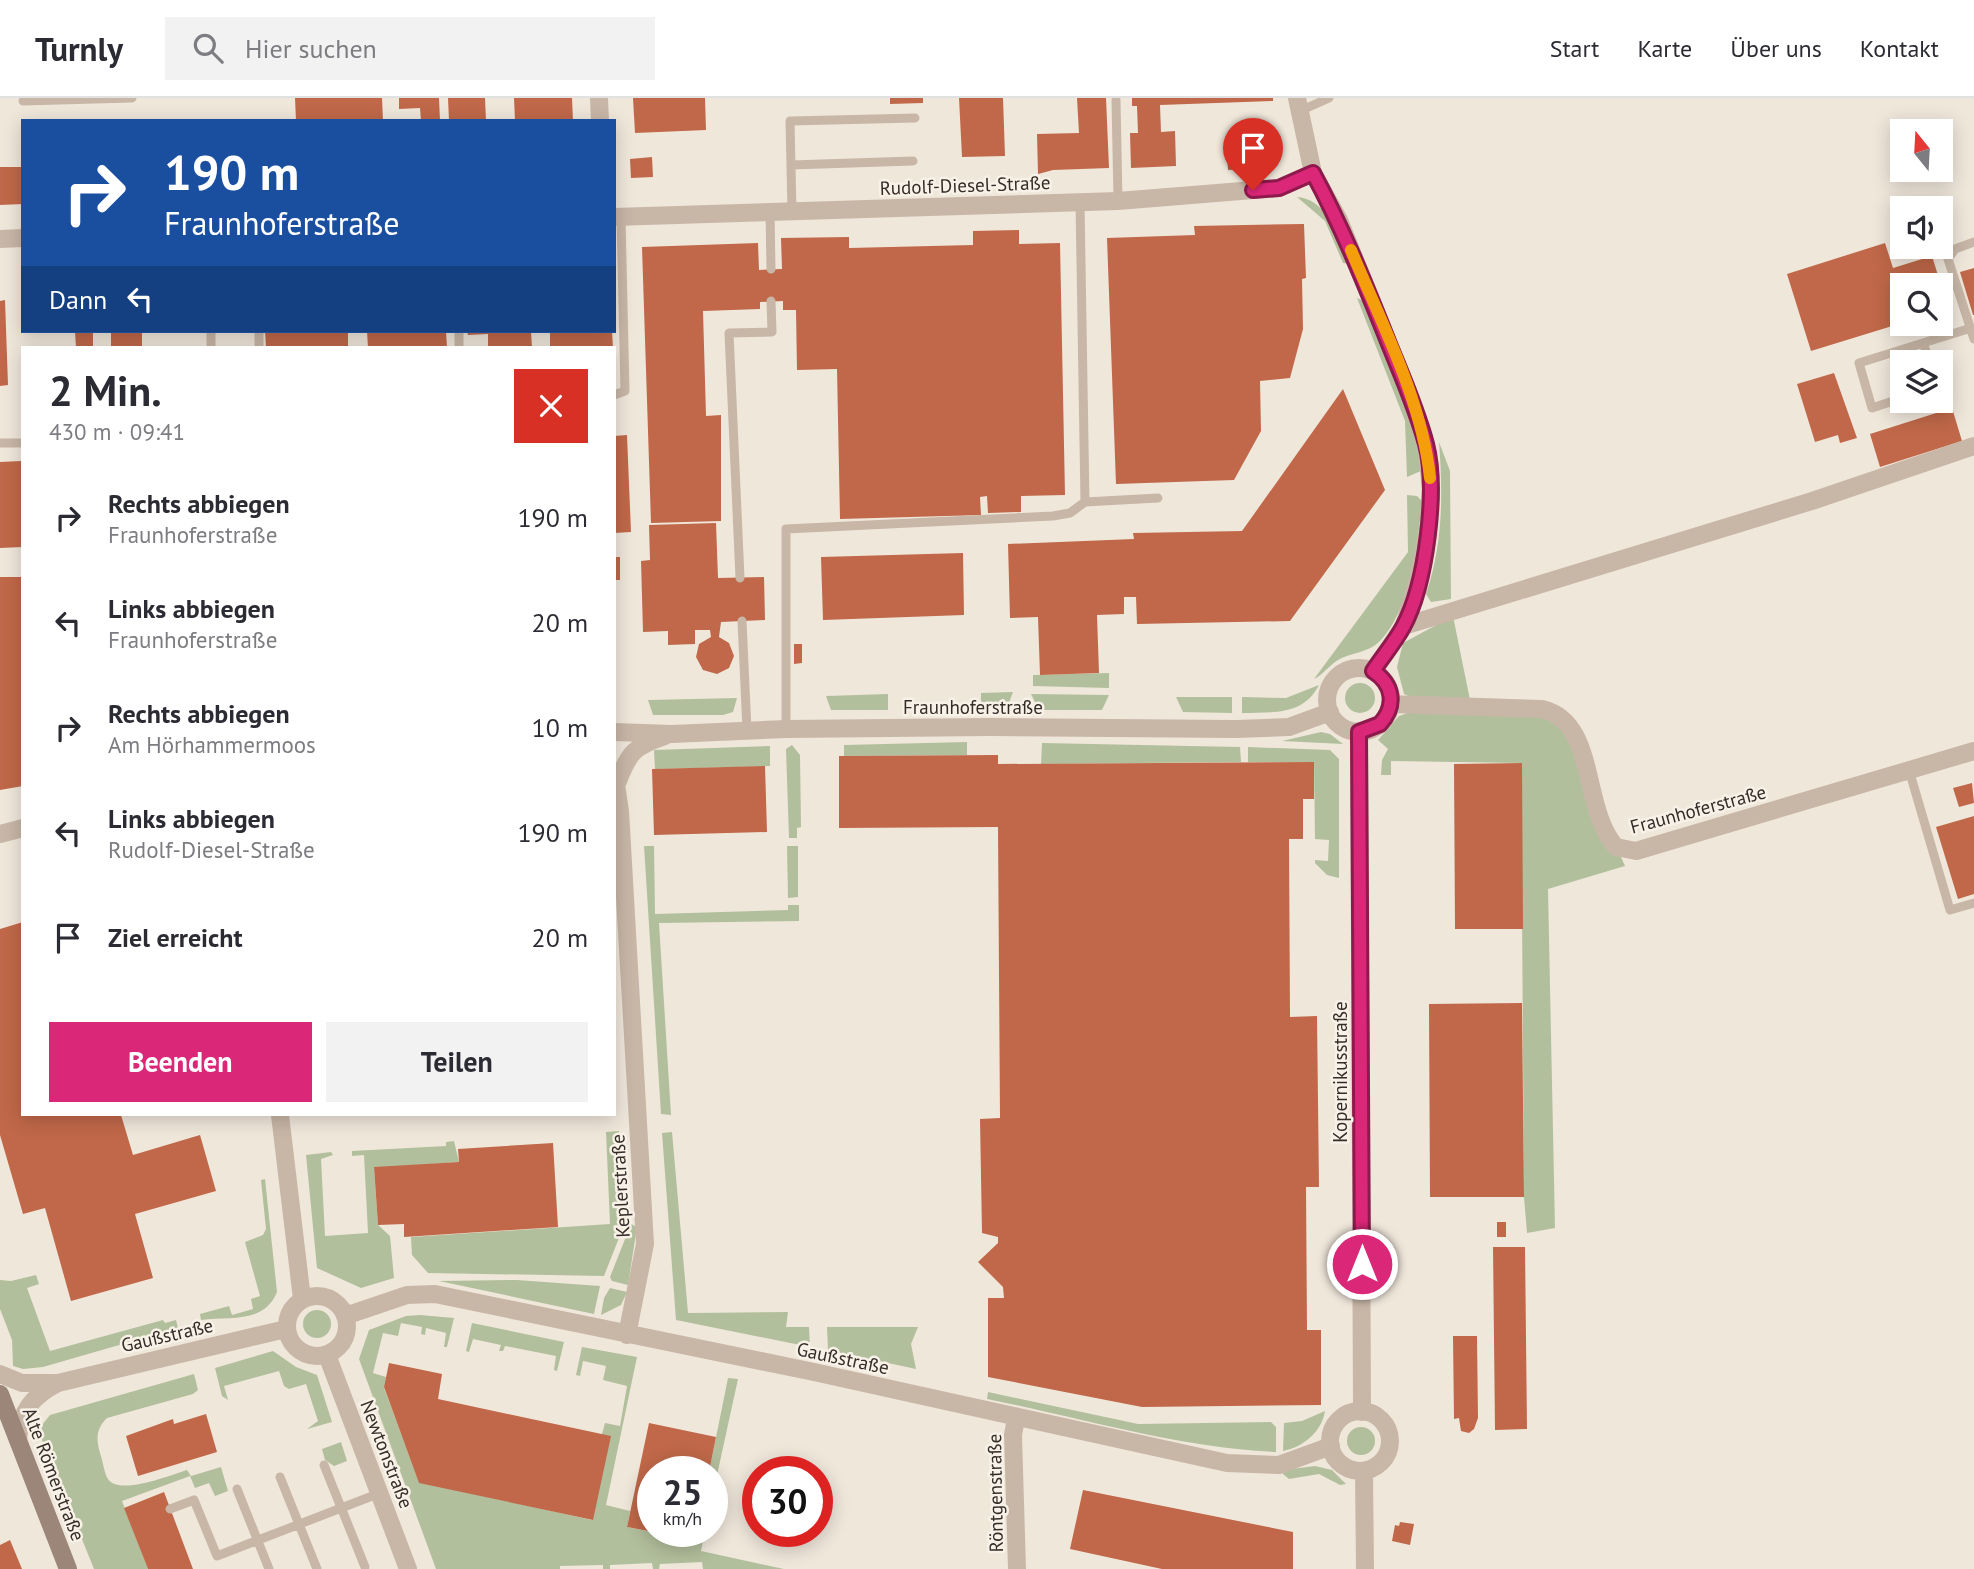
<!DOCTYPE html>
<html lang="de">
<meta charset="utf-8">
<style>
:root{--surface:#fff;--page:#f2f2f3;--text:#2b2b33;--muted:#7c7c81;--line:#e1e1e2;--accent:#db2777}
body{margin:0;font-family:"PT Sans",sans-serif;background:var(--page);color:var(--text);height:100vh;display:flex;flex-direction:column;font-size:26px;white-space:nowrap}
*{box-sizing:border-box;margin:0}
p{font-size:23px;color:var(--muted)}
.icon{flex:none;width:38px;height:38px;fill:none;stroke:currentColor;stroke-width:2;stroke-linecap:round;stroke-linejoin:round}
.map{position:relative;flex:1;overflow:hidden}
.drawer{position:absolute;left:21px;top:248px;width:595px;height:770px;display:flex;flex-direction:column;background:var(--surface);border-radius:0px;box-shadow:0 4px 18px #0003}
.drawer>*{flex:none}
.guide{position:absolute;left:21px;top:21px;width:595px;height:214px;border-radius:0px;box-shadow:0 4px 18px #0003;background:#1a4fa0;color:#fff;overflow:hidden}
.needle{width:46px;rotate:342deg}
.controls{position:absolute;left:1890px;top:21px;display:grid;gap:14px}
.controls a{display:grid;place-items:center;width:63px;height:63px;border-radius:0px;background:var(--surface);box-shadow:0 4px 18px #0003;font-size:35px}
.speed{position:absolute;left:637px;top:1358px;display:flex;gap:14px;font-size:35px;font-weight:700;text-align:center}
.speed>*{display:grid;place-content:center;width:91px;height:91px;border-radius:50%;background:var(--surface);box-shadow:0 4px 18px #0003;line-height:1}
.speed small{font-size:18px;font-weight:400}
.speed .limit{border:10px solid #d22;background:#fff;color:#111}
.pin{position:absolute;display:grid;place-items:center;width:60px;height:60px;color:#fff;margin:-72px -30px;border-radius:50% 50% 50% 0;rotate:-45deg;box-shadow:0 0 7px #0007}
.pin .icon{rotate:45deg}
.me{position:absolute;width:77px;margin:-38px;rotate:0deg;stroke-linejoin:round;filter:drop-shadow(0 0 5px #0008)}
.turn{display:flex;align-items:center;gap:24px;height:147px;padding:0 28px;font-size:32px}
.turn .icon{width:91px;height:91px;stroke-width:2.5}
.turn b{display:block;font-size:49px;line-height:60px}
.then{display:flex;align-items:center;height:66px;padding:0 28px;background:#0003;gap:14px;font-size:26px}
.round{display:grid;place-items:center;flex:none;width:74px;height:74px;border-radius:0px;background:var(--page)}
.summary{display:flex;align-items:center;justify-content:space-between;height:119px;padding:0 28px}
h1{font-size:42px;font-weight:800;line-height:52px}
.primary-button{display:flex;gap:14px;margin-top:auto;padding:14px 28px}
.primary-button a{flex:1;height:80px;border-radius:0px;background:var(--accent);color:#fff;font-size:28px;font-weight:800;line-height:80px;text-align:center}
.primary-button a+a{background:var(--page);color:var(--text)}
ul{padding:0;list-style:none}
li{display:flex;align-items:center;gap:21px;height:105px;padding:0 28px}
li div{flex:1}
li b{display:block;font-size:26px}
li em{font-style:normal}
header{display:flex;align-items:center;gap:42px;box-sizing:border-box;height:98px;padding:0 35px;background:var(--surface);border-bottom:2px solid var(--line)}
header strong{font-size:33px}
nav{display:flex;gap:38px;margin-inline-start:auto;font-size:24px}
.search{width:490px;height:63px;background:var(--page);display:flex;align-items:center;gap:18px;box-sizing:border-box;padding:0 24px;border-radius:0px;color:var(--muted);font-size:26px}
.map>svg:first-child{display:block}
.green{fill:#b2bf9c}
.building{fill:#c06849}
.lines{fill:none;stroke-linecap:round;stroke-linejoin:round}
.lane{stroke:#c8b7a7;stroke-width:9}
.street{stroke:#c8b7a7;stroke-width:18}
.secondary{stroke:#9b8679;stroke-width:18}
.route-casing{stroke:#8e194d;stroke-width:18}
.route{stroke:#db2777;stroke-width:12}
.slow{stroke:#f59e0b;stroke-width:12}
.labels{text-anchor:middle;stroke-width:5;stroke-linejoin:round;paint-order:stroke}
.street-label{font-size:19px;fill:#352c28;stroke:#f8f1e7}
</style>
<header>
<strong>Turnly</strong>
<div class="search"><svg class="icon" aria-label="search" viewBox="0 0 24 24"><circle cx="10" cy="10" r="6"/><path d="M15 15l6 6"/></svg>Hier suchen</div>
<nav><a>Start</a><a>Karte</a><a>Über uns</a><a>Kontakt</a></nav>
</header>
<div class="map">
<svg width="1974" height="1471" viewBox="0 0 1974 1471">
<rect width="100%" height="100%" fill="#f0e7db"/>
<path class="green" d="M1297 99C1330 102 1338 141 1349 166L1343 165 1325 123Z
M1357 200 1364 203 1417 339 1421 373 1407 379 1405 323Z
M1439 344 1450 373 1451 501 1431 504 1426 496C1443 446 1443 397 1439 344Z
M1407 397 1417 398 1422 403C1418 445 1410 513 1380 543 1368 555 1353 554 1340 561 1330 566 1324 576 1314 581L1408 454Z
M1453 518 1470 602 1414 600 1404 596 1397 569 1403 545Z
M1109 575V590L1033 588V577Z
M1345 600a15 15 0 1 1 30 0a15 15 0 1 1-30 0Z
M1319 587C1303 618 1273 614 1242 615V599L1286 600Z
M1013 594 1007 610H991V604H981V595Z
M888 596V612H831L826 598Z
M1031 596 1109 597 1102 612H1039Z
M1176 599H1232V615L1183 614Z
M737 600 733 614 723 617H653L648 602Z
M1411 614 1539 617 1563 629 1625 768 1548 791 1555 1130 1527 1135 1524 1099 1521 665 1391 663V677H1381L1382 662 1388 651 1378 642 1399 618Z
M1321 634 1330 636 1343 646 1282 643Z
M967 644V657L844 658V647Z
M1042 645 1240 649 1241 664 1041 666Z
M792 647 800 657 801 729 797 730V740H789L786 651Z
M770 648V668L655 671 654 652Z
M1248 649 1330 652 1339 661V780L1327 777 1315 765V762L1328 763 1329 742 1315 741 1314 664H1248Z
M644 748H654L655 816 788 812V807H799V823L659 825 671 1017 661 1016Z
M787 748H798V799L788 800Z
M619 1033 626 1122 604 1178 428 1175 412 1157 411 1139 610 1126 606 1034Z
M672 1034 688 1215 788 1214 786 1229H809L810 1249 676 1222 662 1035Z
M454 1043 459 1064 374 1070 378 1127 390 1138 394 1180 361 1190 317 1170 306 1057 331 1054 333 1057 321 1061 325 1138 368 1135 364 1057 352 1058V1053L446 1048V1044Z
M265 1081 277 1194C264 1226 230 1218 201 1222L200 1216 229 1208 232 1217 253 1211 251 1201 260 1198 245 1144 263 1137 266 1131 261 1082Z
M631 1126 637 1129 628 1187 612 1183 610 1179Z
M36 1177 39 1186 27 1190 50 1253 163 1222 165 1225 176 1222 178 1230 43 1269 23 1271 13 1268 12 1242 0 1211V1182L11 1183Z
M517 1182 600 1188 594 1216 439 1183Z
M610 1190 627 1194 621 1207 601 1217 604 1200Z
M303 1226a14 14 0 1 1 28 0a14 14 0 1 1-28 0Z
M420 1217 454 1220 447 1249H444L446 1235 426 1230 425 1237 421 1236 422 1229 401 1225 398 1238 383 1235 373 1275 386 1279 384 1290 419 1384 592 1422 602 1336 605 1325 620 1328 627 1288 603 1282 606 1268 583 1263 580 1278 576 1277 582 1249 637 1259 606 1407 630 1413 627 1429 694 1443 697 1433H705L701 1453 784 1471H703L702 1464 660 1466 659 1471H653L652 1465 610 1467V1471H603V1467L560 1468V1471H436L359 1261 369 1232 406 1218Z
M472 1225 564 1244 557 1273 554 1272 556 1258 505 1248 503 1253H499L501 1247 473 1241 469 1254 466 1253Z
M827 1229H918L911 1246 916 1271 828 1252Z
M273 1253 296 1269 317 1277 332 1324 307 1331 318 1323 306 1286 289 1291 284 1288 279 1273 224 1288 228 1302 222 1298 215 1270Z
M194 1276 198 1292 193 1296 107 1320C96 1331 96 1340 100 1355 103 1363 104 1375 108 1381 119 1398 171 1377 187 1372L191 1378 221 1369 228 1393 215 1398 209 1385 195 1390 190 1378 122 1403 148 1471H94L38 1332 50 1317Z
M728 1280 738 1281 712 1400V1374H709Z
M988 1294 1138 1326 1271 1324 1276 1329V1354C1179 1350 1082 1320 987 1301Z
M1325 1313C1322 1333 1304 1349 1283 1353L1284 1325 1302 1323Z
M1347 1343a14 14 0 1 1 28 0a14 14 0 1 1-28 0Z
M341 1344 347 1363 334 1368 325 1362 322 1351Z
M1315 1368 1332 1372 1346 1386 1340 1387 1319 1376 1289 1381 1283 1376V1372Z"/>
<path class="building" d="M295 0H382L383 23H296Z
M399 0H439L440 23H421L420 10 399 11Z
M448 0H485L486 23H449Z
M514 0H572L573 23H515Z
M633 0H705L706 32 635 35Z
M890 0H923V5L890 6Z
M959 0H1003L1005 58 962 59Z
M1077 0H1106L1109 70 1053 72 1038 76 1037 36 1079 35Z
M1132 0H1273V3L1160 7 1161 34 1175 33 1176 68 1131 70 1130 35H1138L1137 8H1132Z
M1249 55 1250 71 1228 72 1227 56Z
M652 59 653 79 631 80 630 61Z
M0 69H23V106L0 107Z
M1304 126 1306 180 1302 181 1303 231 1290 280 1260 283 1261 333 1234 382 1116 386 1107 140 1195 137 1194 128Z
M1019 132V146L1060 145 1065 397 1021 398V414L988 415 987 398 980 399 981 417 840 421 837 271 797 272 796 212H783V203L760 204V211L703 213 706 318 721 317V423L651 425 642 149 758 145 759 172 782 171 781 140 849 139V150L973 147V133Z
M1885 145 1893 170 1932 158 1941 187H1902V225L1811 253 1787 176Z
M1974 170V217H1973L1960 174Z
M1941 189 1948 211 1941 213Z
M5 202 8 287 0 288V203Z
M75 233H93V250H76Z
M111 233H142V250H111Z
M265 233H348V250H266Z
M367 233H446L447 250H368Z
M467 233H531L532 250H488V236L468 237Z
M550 233H612L613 250H550Z
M1834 275 1857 340 1840 345 1838 337 1815 344 1797 286Z
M1343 291 1385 392 1290 523 1137 526 1136 499H1124V516L1097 517 1099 575 1040 577 1038 519 1010 520 1008 446 1134 441 1133 435 1242 433Z
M1952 310 1962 343 1880 369 1870 336Z
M627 337 631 434 614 435V338Z
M21 363 23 449 0 450V364Z
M716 425 718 480 764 479 765 522 721 524 719 539 729 545 734 558 729 570 717 576 703 572 696 559 699 546 711 539 710 532H695V546L668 547V533L643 534 641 463 650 462 649 427Z
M963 455 964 517 823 522 821 459Z
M614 459H620V482H614Z
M0 479H23V688L0 692Z
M794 546H802V565L794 566Z
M998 657V666L1314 664V701H1303V741H1289L1290 919 1317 918 1319 1089H1306L1307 1232H1321V1307L1142 1309 988 1279V1200H1004L1003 1189 978 1164 998 1145V1139L982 1135 980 1021 1000 1020 998 729 839 730V658Z
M1522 665 1523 831H1455L1454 666Z
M765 668 767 734 654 737 652 671Z
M1972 685 1974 705 1959 709 1953 690Z
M1974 718V796L1958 801 1936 729Z
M23 824V1017H121L133 1057 200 1037 216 1093 135 1116 153 1180 71 1203 45 1110 23 1116 0 1037V831Z
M1522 905 1524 1099H1430L1429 906Z
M553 1045 558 1129 404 1139V1126L378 1127 374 1069 459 1064 458 1051Z
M1497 1124H1506V1139H1497Z
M1493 1149H1525L1527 1331 1495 1332Z
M1453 1238H1477L1478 1320 1474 1331 1469 1335 1461 1333 1459 1320 1454 1321Z
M389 1265 442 1276 438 1301 611 1338 593 1422 419 1385 384 1289Z
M206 1316 217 1354 138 1378 126 1338 173 1321 174 1326Z
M649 1325 716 1339 709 1374H653V1434L627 1429Z
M1083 1392 1293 1434V1471H1162L1070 1451Z
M164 1394 193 1471H148L124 1410Z
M1400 1424 1414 1426 1410 1447 1392 1443 1395 1427 1399 1428Z
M654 1433H697L695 1443Z
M10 1442 22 1471H0V1447Z"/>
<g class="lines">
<path class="lane" d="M1116 2 1118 103
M23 3 132 0
M1300 13 1329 0
M791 67 913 63
M1080 105 1085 404 1158 400
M770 114 771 171
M792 114 790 23 915 20
M1974 144 1955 151 1948 161 1974 241
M211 233V250
M259 233V250
M459 233V250
M1923 245 1930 264
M614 297 625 293 621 119
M1902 300 1872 310 1859 265 1971 230
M0 345H23
M740 480 729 235 772 234 771 203
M742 523 747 632
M786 631V431L1053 418 1070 415 1085 404
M1909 672 1950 812 1974 805
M324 1367 365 1469
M280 1379 317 1471
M237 1391 269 1471
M170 1411 194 1402 217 1458 380 1395"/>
<path class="street" d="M599 0 600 23
M1297 0 1313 75 1339 122 1408 293 1426 347 1431 391 1428 433 1418 481 1404 528 1373 573
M614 119 1118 103 1279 90 1313 75
M0 141 23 140
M1404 528 1812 403 1974 348
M1327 602a32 32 0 1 1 64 0a32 32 0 1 1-64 0Z
M1391 606 1542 611C1598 624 1581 711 1616 749L1636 753 1974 653
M1359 633 1362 1314
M614 634 672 636 786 631 990 629 1236 631 1289 629 1330 614
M614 673 620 713 645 1146 627 1237
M618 683C629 654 635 648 665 638
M0 736 23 730
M280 1017 302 1201
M287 1228a30 30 0 1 1 60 0a30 30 0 1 1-60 0Z
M345 1218 407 1197 435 1196 814 1274 1227 1365 1279 1367 1331 1348
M327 1257 408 1471
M0 1276 22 1285H54
M1330 1343a30 30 0 1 1 60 0a30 30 0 1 1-60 0Z
M1016 1320 1013 1337 1017 1471
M18 1342C20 1314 32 1298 58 1285L286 1231
M1364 1373 1365 1471"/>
<path class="secondary" d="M0 1296 68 1471"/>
</g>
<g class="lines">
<g class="route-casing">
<path id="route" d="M1253 92 1279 90 1313 75C1341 127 1363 181 1385 236 1399 272 1416 308 1426 346 1438 392 1426 487 1403 529 1395 544 1383 558 1373 573 1393 586 1397 607 1380 626L1359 634 1362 1166"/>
</g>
<use href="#route" class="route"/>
<path class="slow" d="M1351 152C1381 224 1422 302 1430 380"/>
</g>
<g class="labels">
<g class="street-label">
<text transform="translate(965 87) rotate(-2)" y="7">Rudolf-Diesel-Straße</text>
<text x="973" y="616">Fraunhoferstraße</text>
<text transform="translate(1698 711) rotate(-15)" y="7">Fraunhoferstraße</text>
<text transform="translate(1340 974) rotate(-90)" y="7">Kopernikusstraße</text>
<text transform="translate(620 1088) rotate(-93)" y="7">Keplerstraße</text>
<text transform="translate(167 1237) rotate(-13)" y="7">Gaußstraße</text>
<text transform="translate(843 1260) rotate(12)" y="7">Gaußstraße</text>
<text transform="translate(387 1356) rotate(69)" y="7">Newtonstraße</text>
<text transform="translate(54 1376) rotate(69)" y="7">Alte Römerstraße</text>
<text transform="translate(995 1395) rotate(-91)" y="7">Röntgenstraße</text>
</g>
</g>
</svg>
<div class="controls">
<a><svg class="needle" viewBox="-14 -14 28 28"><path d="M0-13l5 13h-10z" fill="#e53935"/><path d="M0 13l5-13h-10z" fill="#7c7c81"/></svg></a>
<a><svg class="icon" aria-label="sound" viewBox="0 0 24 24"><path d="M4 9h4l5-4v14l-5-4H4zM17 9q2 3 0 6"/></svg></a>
<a><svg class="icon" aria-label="search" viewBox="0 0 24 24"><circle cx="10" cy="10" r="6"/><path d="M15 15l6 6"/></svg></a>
<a><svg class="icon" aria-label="layers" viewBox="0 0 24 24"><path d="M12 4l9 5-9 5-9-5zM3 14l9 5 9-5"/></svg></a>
</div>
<div class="speed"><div>25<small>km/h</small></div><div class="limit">30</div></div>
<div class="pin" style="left:1253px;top:92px;background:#d93025"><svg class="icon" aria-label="arrive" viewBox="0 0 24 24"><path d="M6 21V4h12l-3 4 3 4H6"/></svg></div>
<svg class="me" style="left:1362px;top:1166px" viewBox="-20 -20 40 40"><circle r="17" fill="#db2777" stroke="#fff" stroke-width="3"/><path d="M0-11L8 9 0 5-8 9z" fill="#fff"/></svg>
<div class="guide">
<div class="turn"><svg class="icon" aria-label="right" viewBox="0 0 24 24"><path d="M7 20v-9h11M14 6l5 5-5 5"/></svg><div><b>190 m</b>Fraunhoferstraße</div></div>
<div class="then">Dann<svg class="icon" aria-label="left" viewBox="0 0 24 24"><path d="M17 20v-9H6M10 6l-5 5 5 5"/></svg></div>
</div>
<section class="drawer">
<div class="summary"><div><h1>2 Min.</h1><p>430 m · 09:41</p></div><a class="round" style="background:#d93025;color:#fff"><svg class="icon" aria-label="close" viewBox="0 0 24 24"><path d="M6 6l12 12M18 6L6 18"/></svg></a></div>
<ul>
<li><svg class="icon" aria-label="right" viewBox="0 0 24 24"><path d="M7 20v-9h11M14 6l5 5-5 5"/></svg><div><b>Rechts abbiegen</b><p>Fraunhoferstraße</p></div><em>190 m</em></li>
<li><svg class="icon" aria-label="left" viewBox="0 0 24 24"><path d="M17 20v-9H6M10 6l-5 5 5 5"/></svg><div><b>Links abbiegen</b><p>Fraunhoferstraße</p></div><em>20 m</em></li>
<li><svg class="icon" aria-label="right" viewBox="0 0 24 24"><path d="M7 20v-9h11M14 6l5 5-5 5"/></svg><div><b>Rechts abbiegen</b><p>Am Hörhammermoos</p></div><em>10 m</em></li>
<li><svg class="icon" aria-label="left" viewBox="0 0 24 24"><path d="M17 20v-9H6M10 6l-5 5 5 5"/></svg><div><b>Links abbiegen</b><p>Rudolf-Diesel-Straße</p></div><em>190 m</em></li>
<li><svg class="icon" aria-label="arrive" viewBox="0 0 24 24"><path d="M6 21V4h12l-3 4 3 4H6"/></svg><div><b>Ziel erreicht</b></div><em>20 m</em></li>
</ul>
<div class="primary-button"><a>Beenden</a><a>Teilen</a></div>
</section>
</div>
